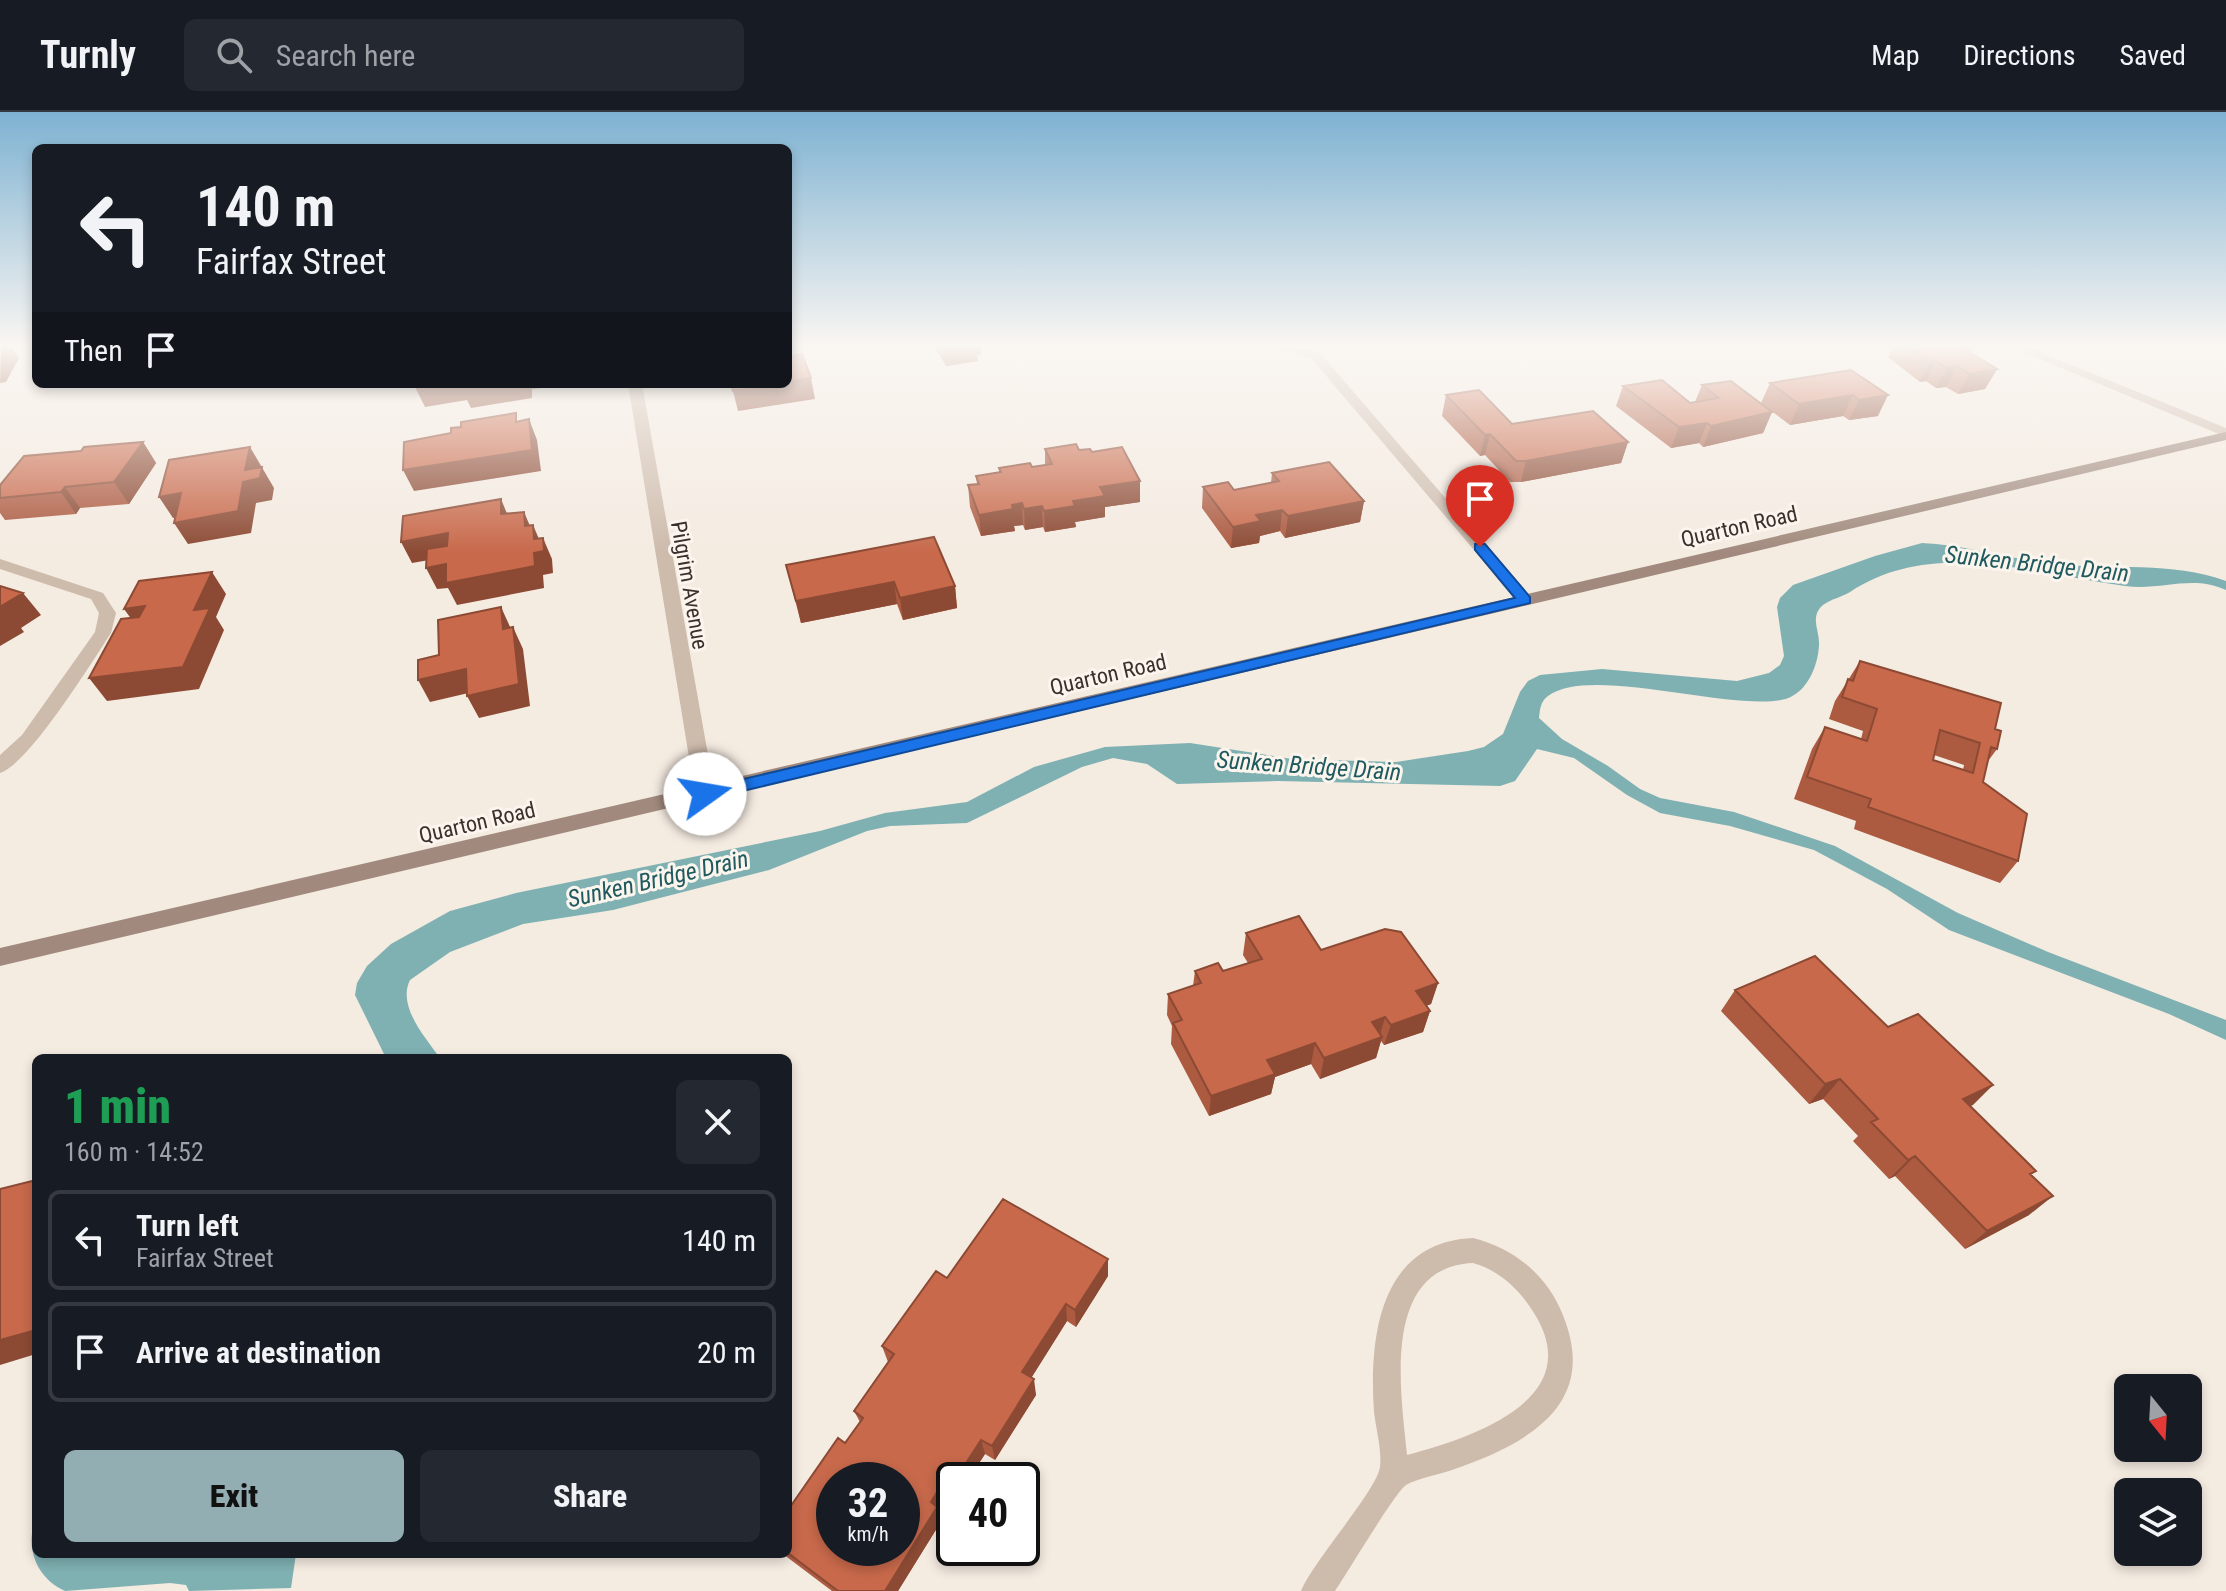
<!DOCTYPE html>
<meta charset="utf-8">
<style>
:root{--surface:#171b24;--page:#242831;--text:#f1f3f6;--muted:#9ea1a6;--line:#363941;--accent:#92aeb2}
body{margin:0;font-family:"Roboto Condensed",sans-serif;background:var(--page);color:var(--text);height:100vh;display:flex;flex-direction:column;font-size:30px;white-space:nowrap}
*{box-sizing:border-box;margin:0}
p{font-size:26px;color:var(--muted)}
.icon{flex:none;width:44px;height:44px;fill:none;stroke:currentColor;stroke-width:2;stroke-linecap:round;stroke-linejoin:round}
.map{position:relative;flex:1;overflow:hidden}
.sheet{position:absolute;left:32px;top:942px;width:760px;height:504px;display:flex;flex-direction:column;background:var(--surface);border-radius:12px;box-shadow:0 4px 12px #0003}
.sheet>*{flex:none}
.banner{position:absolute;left:32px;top:32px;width:760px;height:244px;border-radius:12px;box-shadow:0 4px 12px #0003;background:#171b24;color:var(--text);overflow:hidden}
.needle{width:52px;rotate:162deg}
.buttons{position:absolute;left:2114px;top:1262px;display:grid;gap:16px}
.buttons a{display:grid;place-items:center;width:88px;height:88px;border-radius:12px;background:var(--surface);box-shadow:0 4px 12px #0003;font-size:40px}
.speed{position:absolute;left:816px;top:1350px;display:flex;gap:16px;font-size:40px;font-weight:700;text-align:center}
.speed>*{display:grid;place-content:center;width:104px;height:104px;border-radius:50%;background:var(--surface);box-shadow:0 4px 12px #0003;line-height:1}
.speed small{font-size:20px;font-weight:400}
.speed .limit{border:4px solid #111;border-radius:12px;background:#fff;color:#111}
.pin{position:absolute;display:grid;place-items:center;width:68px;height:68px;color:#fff;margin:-82px -34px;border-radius:50% 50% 50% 0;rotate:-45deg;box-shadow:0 0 8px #0007}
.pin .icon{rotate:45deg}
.me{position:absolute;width:88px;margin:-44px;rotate:77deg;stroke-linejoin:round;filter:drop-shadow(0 0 6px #0008)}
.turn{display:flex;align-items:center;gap:28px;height:168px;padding:0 32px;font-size:36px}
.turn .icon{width:104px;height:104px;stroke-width:2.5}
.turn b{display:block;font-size:56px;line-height:68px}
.then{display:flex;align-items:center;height:76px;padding:0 32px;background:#0003;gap:16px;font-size:30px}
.round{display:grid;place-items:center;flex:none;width:84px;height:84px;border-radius:12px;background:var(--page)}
.head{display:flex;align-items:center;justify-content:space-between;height:136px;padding:0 32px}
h1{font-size:48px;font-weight:800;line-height:60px;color:#1e9e55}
.cta{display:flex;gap:16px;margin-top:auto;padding:16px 32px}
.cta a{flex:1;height:92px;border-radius:12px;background:var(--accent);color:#111;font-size:32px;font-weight:800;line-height:92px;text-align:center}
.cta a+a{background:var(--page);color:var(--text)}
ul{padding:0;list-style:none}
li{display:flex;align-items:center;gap:24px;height:100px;margin:0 16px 12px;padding:0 16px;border:4px solid var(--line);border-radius:12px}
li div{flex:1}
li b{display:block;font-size:30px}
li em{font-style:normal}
header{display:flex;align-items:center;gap:48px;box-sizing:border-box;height:112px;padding:0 40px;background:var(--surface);border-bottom:2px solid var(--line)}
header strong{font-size:38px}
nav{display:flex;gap:44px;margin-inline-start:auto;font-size:28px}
.search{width:560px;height:72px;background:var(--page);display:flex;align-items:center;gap:20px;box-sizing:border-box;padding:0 28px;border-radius:12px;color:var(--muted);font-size:30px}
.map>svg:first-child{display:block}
.water{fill:#7fb0b2}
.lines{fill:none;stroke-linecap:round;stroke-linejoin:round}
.street{fill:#cdbbac;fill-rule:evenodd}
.secondary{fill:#a18a7d;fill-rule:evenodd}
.wall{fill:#ac5a40;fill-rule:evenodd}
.shaded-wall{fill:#8c4a34}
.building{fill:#c8694b;stroke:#8c4a34;stroke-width:2;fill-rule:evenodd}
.route{fill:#1a73e8;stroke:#114b97;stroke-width:2}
.labels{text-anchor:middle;stroke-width:6;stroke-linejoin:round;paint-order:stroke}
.street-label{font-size:22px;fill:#3b302b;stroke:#fbf5ee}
.water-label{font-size:24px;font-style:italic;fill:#1f5a5e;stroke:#fbf5ee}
</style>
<header>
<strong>Turnly</strong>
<div class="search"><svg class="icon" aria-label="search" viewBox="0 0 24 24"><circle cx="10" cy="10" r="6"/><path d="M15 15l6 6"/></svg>Search here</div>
<nav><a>Map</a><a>Directions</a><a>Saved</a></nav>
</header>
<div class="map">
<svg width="2226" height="1479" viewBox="0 0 2226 1479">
<rect width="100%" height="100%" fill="#f4ebe1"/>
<path class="water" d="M1922 431C1968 433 2011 448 2056 452 2113 458 2171 449 2226 469V478C2192 462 2161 479 2125 474 2035 462 1932 425 1850 480 1842 485 1831 487 1823 493 1809 505 1820 519 1819 533 1818 555 1806 584 1781 588 1725 598 1588 553 1548 584 1540 590 1540 598 1539 606L1562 627 1608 654 1640 677 1660 686 1734 700 1835 734 1958 801 2048 840 2226 908V928L2169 902 1949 818 1887 777 1814 738 1730 714 1660 701 1627 683 1574 646 1537 637 1515 669 1500 674 1278 669 1177 672 1147 652 1113 646 1082 655 967 711 890 714 867 719 769 758 613 798 523 812 450 840 410 868C397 894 425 925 440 946H386L355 883 357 871 367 854 391 832 450 799 516 781 820 719 885 701 967 690 1034 655 1105 635 1190 631 1292 647 1396 650 1468 639 1484 635 1503 622 1520 580 1528 569 1540 563 1602 557 1737 569 1769 561 1780 553 1784 544 1777 495 1780 486 1793 473 1875 444Z
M36 1407V1442H296L291 1476 189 1479 186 1473 170 1471 65 1479C37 1467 24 1435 36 1407Z"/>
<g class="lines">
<path class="street" d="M1261 234H1285L1319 240 1531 485V491H1519L1311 246Z
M2009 234H2025L2226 316V325Z
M628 272H642L715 682 705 689 695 682Z
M0 447 103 481 116 501 111 521C92 550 29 652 0 661V643L22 623 95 520 99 501 91 487 0 457Z
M1473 1126C1513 1136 1546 1162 1562 1201 1601 1293 1527 1332 1452 1358 1438 1363 1418 1366 1406 1373 1396 1379 1346 1463 1335 1479H1301C1314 1448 1377 1378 1380 1355 1382 1338 1376 1317 1374 1300 1369 1226 1379 1130 1473 1126ZM1473 1151C1499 1158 1520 1178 1534 1201 1589 1288 1470 1326 1407 1343 1401 1281 1380 1155 1473 1151Z"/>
<path class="secondary" d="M2226 320V328L0 854V836Z"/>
</g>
<path class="wall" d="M934 234H981V243H977L978 249 946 254Z
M1891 234H1968L1972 236 1969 240 1997 257 1985 277 1958 282 1946 275 1936 276 1926 269 1920 270 1888 245 1893 235Z
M1851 258 1878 304 1849 308 1843 304 1790 313 1761 291 1770 271Z
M1702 273 1772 300 1763 321 1703 335 1699 331 1671 336 1616 294 1623 274 1690 291 1695 290Z
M1446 283 1512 312 1628 330 1621 351 1521 370H1510L1485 343 1480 344 1442 304Z
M143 330 156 351 129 392 80 396 76 402 5 408 0 401V386L81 339Z
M1045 337 1092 340 1140 390 1105 395V405L1075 410 1076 415 1045 420 1043 415 1025 418 1023 413 1014 414 1015 419 981 424 970 395 968 373 977 372 976 364 999 360V356L1032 355 1045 353Z
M1272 361 1364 389 1360 410 1285 426 1280 419 1260 424 1259 431 1231 436 1202 396 1203 375 1234 378 1271 371Z
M786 453 955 474 957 496 903 508 897 492 801 511Z
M1860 549 1995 617 1997 637 1988 649 1983 670 2018 749 2000 771 1854 717 1856 709 1794 687 1812 637 1825 615 1861 627 1863 619 1829 607 1835 589ZM1934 643 1964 653 1963 658 1933 648Z
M1246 821 1321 838 1438 871 1431 892 1426 894 1430 899 1423 920 1384 933 1381 929 1376 946 1320 967 1311 952 1275 965 1271 982 1209 1004 1171 932 1172 914 1167 903 1168 882 1193 874 1195 859H1223L1248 851 1243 843Z
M1735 878 1888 915 1993 973 1970 994 2036 1059 2031 1063 2029 1103 1965 1137 1895 1064 1889 1067 1853 1029 1858 1024 1823 987 1809 992 1721 899Z
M1108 1147V1164L1076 1215 1067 1209 1031 1266 1036 1283 995 1348 985 1342 968 1368H954V1379L952 1377 939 1399 942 1408 898 1479H832L783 1442H788L845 1331 860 1310 854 1299 888 1250 882 1234 947 1166Z"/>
<path class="shaded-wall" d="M1 234H11L19 246 6 270 0 271Z
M943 234H981V243H977L978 249 946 254Z
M1972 236 1961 256 1957 254 1946 275 1936 276 1947 256 1964 237Z
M1936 249 1926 269 1920 270 1930 250Z
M1997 257 1985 277 1958 282 1969 262Z
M811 266 815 287 738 299 733 279 776 272H788V270Z
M431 272H541V276L532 277V286L471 296 467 288 425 295 415 275Z
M1853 283 1843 304 1790 313 1799 292Z
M1888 283 1878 304 1849 308 1859 288Z
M1772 300 1763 321 1703 335 1711 314Z
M529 307 537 328 541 359 414 379 403 358Z
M1707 311 1699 331 1671 336 1679 315Z
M1490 322 1485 343 1480 344 1485 323Z
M143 330 156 351 129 392 114 370Z
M1628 330 1621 351 1521 370 1526 349Z
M250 335 274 376 272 388 256 391 251 421 188 432 174 411 245 358Z
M1140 369V390L1105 395V405L1075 410 1076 415 1045 420 1044 399 1073 389 1100 375Z
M65 375 80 396 76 402 61 380Z
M181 381 195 403 173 406 159 385Z
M501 387 510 409 501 402Z
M1364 389 1360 410 1285 426 1288 404Z
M1022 391 1023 413 1014 414 1015 419 981 424 979 403Z
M1042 394 1043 415 1025 418 1024 397Z
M1282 398 1280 419 1260 424 1259 431 1231 436 1233 415 1256 403Z
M524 400 533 421 525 414Z
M533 413 542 434 543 426 552 447 553 461 543 463 544 476 457 493 448 476 437 477 426 456 446 452 534 427Z
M448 421 458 443 412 451 401 430Z
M212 460 226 482 216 505 224 518 199 577 107 589 89 566 194 498Z
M894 470 897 492 801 511 796 489Z
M955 474 957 496 903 508 900 486Z
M23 481 41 503 21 516 24 520 0 534V495Z
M145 494 140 519 124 497Z
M501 495 511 517H503Z
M513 515 523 537 530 594 479 606 467 584Z
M466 557 477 579 430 590 418 568Z
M1438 871 1431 892 1409 900 1416 879Z
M1430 899 1423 920 1384 933 1391 913Z
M1385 905 1379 926 1372 910Z
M1382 925 1376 946 1320 967 1324 946Z
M1315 931 1311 952 1275 965 1271 982 1209 1004 1211 984 1267 948Z
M1840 967 1823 987 1809 992 1825 972Z
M1993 973 1973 993 1943 1007 1963 987Z
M1915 1044 1895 1064 1889 1067 1908 1048Z
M2053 1084 2029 1103 1965 1137 1987 1119Z
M1108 1147V1164L1076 1215 1075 1198Z
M1066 1192 1067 1209 1025 1276 1022 1260Z
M36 1218V1242L0 1253V1228Z
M1034 1267 1036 1283 995 1348 992 1334Z
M981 1328 985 1342 968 1368H955Z
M947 1364 952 1377 939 1399 942 1408 898 1479H885L931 1390Z"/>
<path class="building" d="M1909 234H1968L1972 236 1964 237 1997 257 1969 262 1957 254 1947 256 1936 249 1930 250Z
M802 242 811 266 788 270V245Z
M1851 258 1888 283 1859 288 1853 283 1799 292 1770 271Z
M1662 268 1690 291 1719 286 1702 273 1731 269 1772 300 1711 314 1707 311 1679 315 1623 274Z
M462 272H486L462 276Z
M731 272H776L733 279Z
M1479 278 1512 312 1593 299 1628 330 1526 349H1516L1490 322 1485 323 1446 283Z
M516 301V310L529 307 532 338 403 358 404 330 451 321V316L461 315V310Z
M143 330 114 370 65 375 61 380 0 386V373L24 344 81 339 84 335Z
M1076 332 1079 338 1090 337 1092 340 1122 335 1140 369 1100 375 1105 384 1073 389 1075 394 1044 399 1042 394 1024 397 1022 391 1012 393 1013 397 979 403 968 373 979 372 976 364 1001 360 999 356 1030 351 1032 355 1052 352 1045 337Z
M250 335 245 358 262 355 260 366 243 370 238 399 174 411 181 381 159 385 169 348Z
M1329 350 1364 389 1288 404 1282 398 1256 403 1261 409 1233 415 1203 375 1228 370 1234 378 1279 369 1272 361Z
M501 387V402L524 400 525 414 533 413 534 427 543 426 544 439 534 441 535 454 446 471V452L426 456 427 437 447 434 448 421 401 430 403 404Z
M934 425 955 474 900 486 894 470 796 489 786 453Z
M212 460 194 498 210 496 183 555 89 566 121 507 139 505 145 494 124 497 139 469Z
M0 474 23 481 0 495Z
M501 495 503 517 513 515 519 572 467 584 466 557 418 568V548L439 543 438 508Z
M1860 549 2001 591 1995 617 2001 619 1997 637 1991 635 1983 670 2027 702 2018 749 1868 695 1871 687 1807 665 1825 615 1867 629 1877 597 1842 585 1848 567 1853 569ZM1940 618 1980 631 1973 661 1933 648Z
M1299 804 1321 838 1385 817 1401 820 1438 871 1416 879 1430 899 1391 913 1385 905 1372 910 1382 925 1324 946 1315 931 1267 948 1275 962 1211 984 1173 911 1182 908 1168 882 1201 871 1195 859 1218 851 1223 859 1262 847 1246 821Z
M1815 844 1888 915 1918 902 1993 973 1963 987 2036 1059 2030 1062 2053 1084 1987 1119 1915 1044 1908 1048 1871 1010 1878 1007 1840 967 1825 972 1735 878Z
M36 1068V1218L0 1228V1077Z
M1003 1087 1108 1147 1075 1198 1066 1192 1022 1260 1034 1267 992 1334 981 1328 955 1368 954 1369 947 1364 931 1390 937 1395 885 1479H838L788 1441V1398L838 1326 845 1331 863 1306 854 1299 894 1242 882 1234 936 1159 947 1166ZM834 1368H902V1436H834Z"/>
<linearGradient id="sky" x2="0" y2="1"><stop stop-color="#7eb2d2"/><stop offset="0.53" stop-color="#faf6f2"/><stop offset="1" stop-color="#faf6f2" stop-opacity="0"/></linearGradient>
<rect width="2226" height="441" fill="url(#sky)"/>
<path class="route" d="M1475 432H1485L1530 485V491L705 688 696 682 705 676 1515 486 1475 438Z"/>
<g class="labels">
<g class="street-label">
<text transform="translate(1739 414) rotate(-13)" y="8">Quarton Road</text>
<text transform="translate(690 473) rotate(80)" y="8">Pilgrim Avenue</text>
<text transform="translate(1108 562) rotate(-13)" y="8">Quarton Road</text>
<text transform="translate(477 710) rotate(-13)" y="8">Quarton Road</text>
</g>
<g class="water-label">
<text transform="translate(2037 452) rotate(6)" y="8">Sunken Bridge Drain</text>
<text transform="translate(1309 654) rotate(4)" y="8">Sunken Bridge Drain</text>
<text transform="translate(658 767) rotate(-13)" y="8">Sunken Bridge Drain</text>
</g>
</g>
</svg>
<div class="buttons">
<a><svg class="needle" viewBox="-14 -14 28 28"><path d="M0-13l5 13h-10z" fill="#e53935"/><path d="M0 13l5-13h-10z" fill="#9ea1a6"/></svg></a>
<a><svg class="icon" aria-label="layers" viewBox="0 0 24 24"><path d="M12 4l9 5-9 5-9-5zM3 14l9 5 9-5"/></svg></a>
</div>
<div class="speed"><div>32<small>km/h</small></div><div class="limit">40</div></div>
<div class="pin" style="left:1480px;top:435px;background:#d93025"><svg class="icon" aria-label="arrive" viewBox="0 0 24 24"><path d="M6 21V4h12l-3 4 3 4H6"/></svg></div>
<svg class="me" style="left:705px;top:682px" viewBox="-20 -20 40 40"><circle r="19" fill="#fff"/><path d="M0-13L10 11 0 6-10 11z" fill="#1a73e8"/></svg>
<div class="banner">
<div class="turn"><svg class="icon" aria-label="left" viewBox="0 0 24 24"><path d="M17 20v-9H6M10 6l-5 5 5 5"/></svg><div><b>140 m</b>Fairfax Street</div></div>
<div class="then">Then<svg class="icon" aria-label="arrive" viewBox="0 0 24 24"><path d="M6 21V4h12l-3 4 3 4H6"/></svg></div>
</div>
<section class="sheet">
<div class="head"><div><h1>1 min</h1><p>160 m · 14:52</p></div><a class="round"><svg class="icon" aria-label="close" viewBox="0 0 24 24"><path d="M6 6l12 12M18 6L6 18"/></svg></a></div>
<ul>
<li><svg class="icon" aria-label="left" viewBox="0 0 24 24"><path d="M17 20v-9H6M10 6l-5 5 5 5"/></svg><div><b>Turn left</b><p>Fairfax Street</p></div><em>140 m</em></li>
<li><svg class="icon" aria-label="arrive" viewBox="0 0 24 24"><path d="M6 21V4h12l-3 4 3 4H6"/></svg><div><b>Arrive at destination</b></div><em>20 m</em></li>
</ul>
<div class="cta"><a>Exit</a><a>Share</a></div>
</section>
</div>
